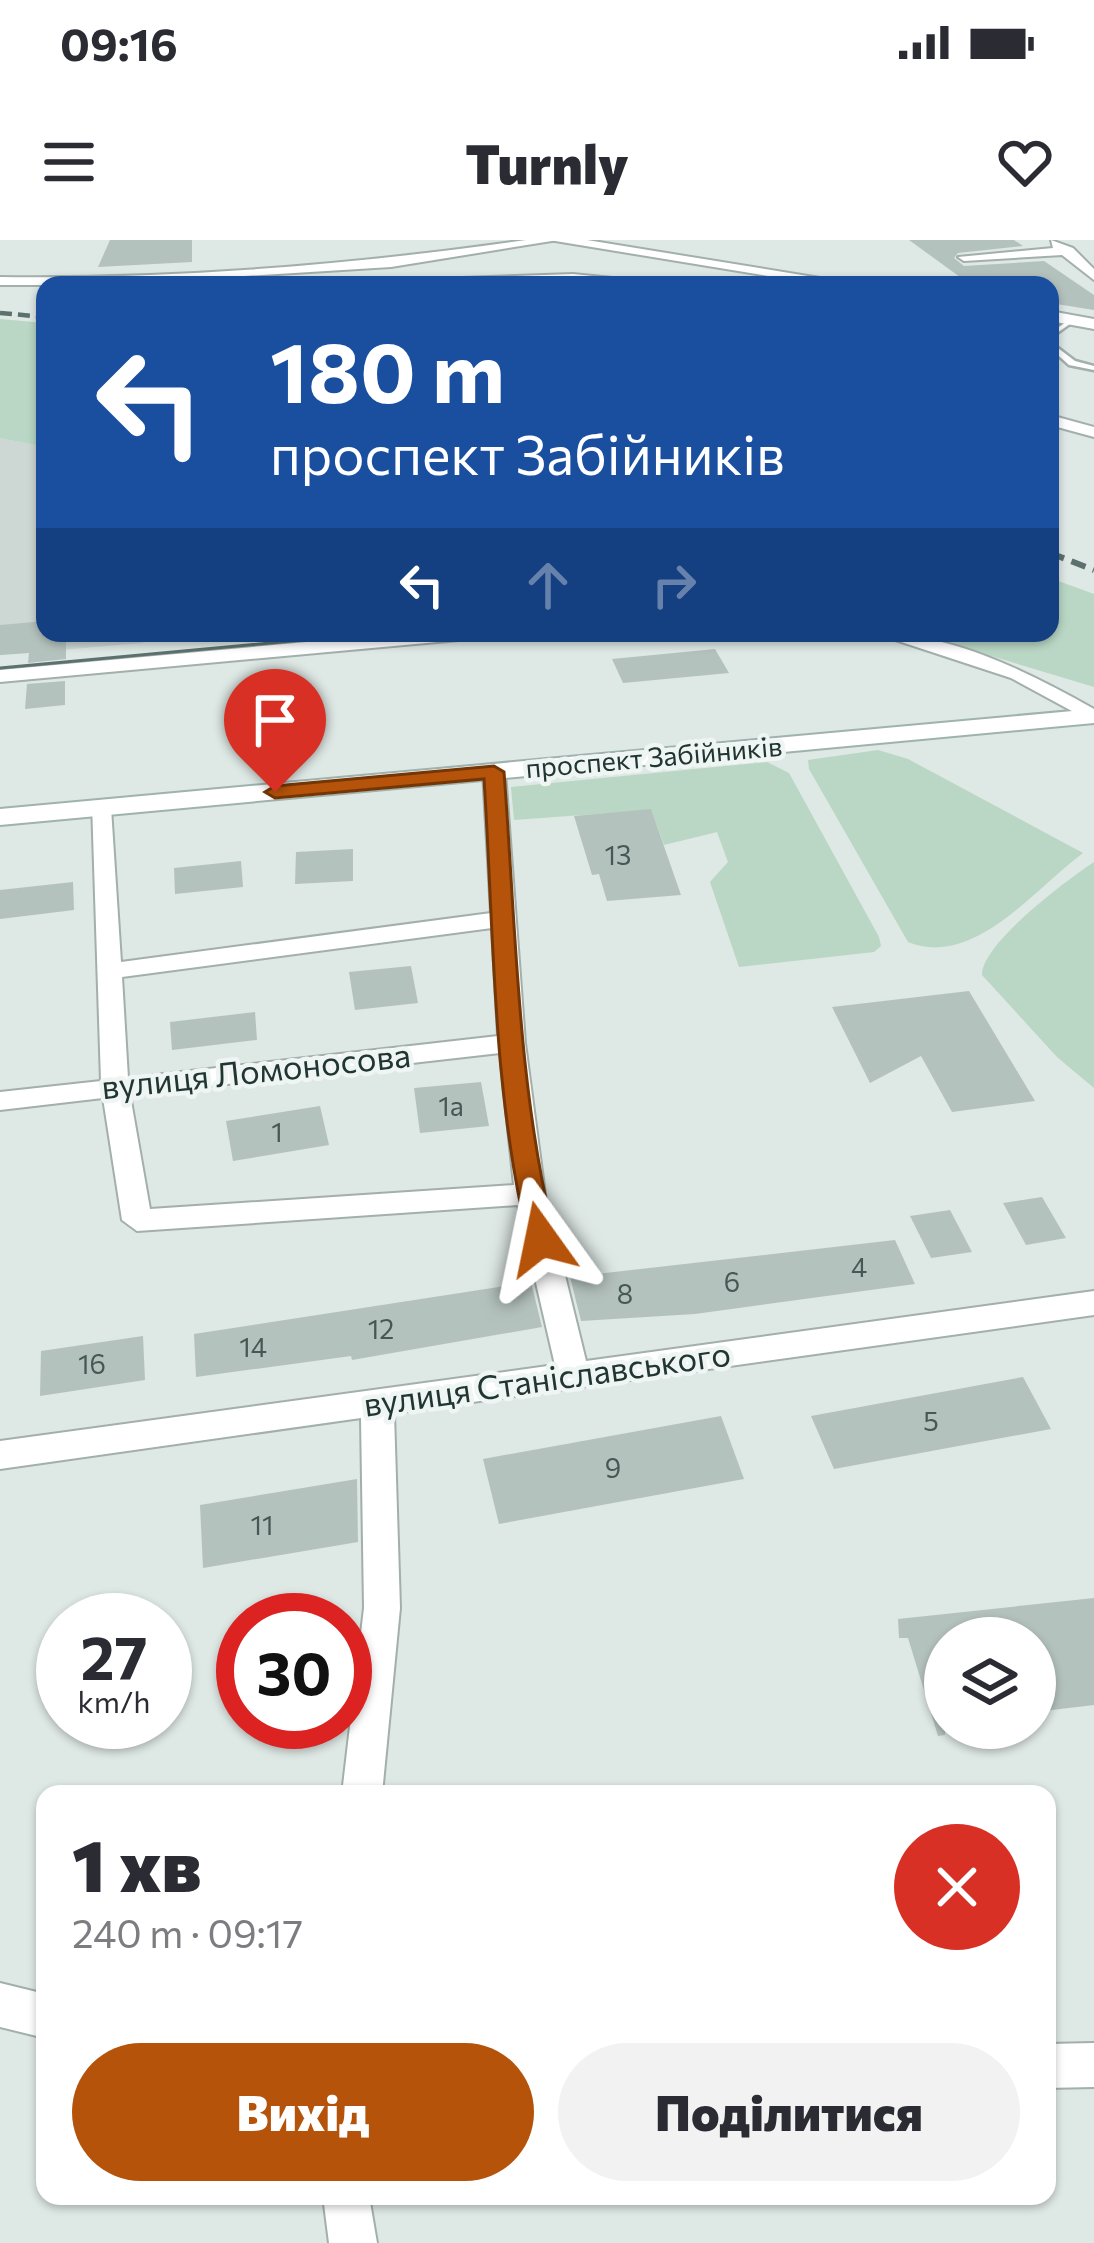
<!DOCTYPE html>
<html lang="uk">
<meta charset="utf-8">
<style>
:root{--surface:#fff;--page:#f2f2f3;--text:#2b2b33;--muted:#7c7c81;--accent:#b45309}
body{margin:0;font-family:Commissioner,sans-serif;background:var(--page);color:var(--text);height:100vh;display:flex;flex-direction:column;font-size:45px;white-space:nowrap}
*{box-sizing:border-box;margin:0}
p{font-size:39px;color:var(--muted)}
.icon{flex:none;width:66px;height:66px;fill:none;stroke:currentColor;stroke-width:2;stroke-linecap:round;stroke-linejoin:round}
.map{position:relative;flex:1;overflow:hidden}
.panel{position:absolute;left:36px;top:1545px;width:1020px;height:420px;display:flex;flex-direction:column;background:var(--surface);border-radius:24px;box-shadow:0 3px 9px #0004}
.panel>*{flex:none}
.top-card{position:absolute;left:36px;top:36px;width:1023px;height:366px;border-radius:24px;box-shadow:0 3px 9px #0004;background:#1a4fa0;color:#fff;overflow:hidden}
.controls{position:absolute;left:924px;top:1377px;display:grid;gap:24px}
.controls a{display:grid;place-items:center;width:132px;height:132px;border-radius:50%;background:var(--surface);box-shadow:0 3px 9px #0004;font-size:60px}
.speed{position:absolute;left:36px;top:1353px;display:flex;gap:24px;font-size:60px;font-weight:700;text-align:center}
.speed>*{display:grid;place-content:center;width:156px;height:156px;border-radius:50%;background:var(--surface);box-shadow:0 3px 9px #0004;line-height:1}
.speed small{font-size:30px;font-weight:400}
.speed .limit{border:18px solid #d22;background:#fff;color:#111}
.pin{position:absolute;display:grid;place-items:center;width:102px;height:102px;color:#fff;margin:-123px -51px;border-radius:50% 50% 50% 0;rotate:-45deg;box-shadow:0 0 12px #0007}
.pin .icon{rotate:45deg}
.me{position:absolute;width:132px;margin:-66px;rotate:348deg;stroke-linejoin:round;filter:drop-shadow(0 0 9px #0008)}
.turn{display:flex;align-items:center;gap:42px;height:252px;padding:0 36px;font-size:54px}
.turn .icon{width:156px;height:156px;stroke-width:2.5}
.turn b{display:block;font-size:84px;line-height:102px}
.lanes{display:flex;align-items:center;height:114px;padding:0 36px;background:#0003;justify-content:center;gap:60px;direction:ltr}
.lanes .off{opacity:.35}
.round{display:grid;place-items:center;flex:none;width:126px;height:126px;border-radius:63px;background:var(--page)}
.summary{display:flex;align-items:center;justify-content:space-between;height:204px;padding:0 36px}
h1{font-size:72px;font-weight:800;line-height:90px}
.button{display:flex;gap:24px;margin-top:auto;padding:24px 36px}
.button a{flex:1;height:138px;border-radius:72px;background:var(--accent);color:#fff;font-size:48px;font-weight:800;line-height:138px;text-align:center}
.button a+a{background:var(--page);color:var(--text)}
.status{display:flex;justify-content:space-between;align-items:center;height:84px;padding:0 60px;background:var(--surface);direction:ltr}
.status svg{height:33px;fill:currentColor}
header{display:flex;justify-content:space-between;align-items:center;height:156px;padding:0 36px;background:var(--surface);font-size:54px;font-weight:800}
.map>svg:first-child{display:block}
.built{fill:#cdd7d3}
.green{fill:#b9d7c4}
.building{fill:#b4c2bd}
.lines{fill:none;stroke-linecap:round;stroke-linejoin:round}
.service-casing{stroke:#a2afab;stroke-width:5}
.minor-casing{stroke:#a2afab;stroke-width:4}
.tertiary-casing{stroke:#a2afab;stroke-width:4}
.secondary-casing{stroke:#9fb2ad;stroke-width:4}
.service{fill:#fff;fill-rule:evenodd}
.minor{fill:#fff;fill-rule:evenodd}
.tertiary{fill:#fff;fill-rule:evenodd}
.secondary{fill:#fff;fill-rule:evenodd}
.tram{stroke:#5c716d;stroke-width:3}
.rail-far1{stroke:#5c716d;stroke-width:4.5;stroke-dasharray:12 6;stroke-linecap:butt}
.rail{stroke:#5c716d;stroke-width:6;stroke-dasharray:15 8;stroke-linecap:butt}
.route{fill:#b45309;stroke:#753606;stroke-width:3}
.labels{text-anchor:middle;stroke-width:9;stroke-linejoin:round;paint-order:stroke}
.far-street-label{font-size:27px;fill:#213532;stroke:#eef5f2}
.number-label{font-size:27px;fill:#465855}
.street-label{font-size:33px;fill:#213532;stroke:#eef5f2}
</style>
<div class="status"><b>09:16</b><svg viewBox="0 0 49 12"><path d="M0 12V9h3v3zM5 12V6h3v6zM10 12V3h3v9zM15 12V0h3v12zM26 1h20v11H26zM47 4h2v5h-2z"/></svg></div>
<header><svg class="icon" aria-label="menu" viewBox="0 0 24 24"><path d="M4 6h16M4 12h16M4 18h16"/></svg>Turnly<svg class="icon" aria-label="heart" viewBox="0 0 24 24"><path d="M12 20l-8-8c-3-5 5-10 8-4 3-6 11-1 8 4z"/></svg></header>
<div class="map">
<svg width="1094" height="2003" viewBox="0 0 1094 2003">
<rect width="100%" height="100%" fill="#dee8e4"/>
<path class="built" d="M0 198 45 207V393H143V403L0 415Z"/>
<path class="green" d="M0 79 45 83V207L0 198Z
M1050 338 1094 354V447L915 393H1050Z
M878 510 908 519 1083 613C1035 648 974 729 908 702L809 529 808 520Z
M767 522 789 533 879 697 881 706 874 712 739 727 710 642 728 622 717 592 664 605 651 570 514 580 511 547Z
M1094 622V848L1057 817 982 735C981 704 1067 640 1094 622Z"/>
<path class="building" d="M110 0H192V22L98 27Z
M909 0H1014L1023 6 958 13 954 18 964 26 1044 21 1094 55V70L1050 63V45H971Z
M45 381V393H66V419L28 423 29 413 0 415V385Z
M715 409 729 433 623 443 612 419Z
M65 441V465L25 469 27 444Z
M651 569 681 655 607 661 599 634 592 635 574 576Z
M353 609V641L295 644 296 612Z
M241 621 243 647 175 654 174 628Z
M73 642 74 670 0 679V650Z
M411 726 418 763 355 770 349 732Z
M969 751 1035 861 952 872 921 816 870 843 832 767Z
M255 772 257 800 172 810 170 782Z
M481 842 489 886 420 893 414 848Z
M320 866 329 905 233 921 226 881Z
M1042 957 1066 998 1026 1005 1003 963Z
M950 970 972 1012 931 1018 910 976Z
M895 1000 915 1044 695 1074 581 1081 570 1037Z
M531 1042 542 1087 352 1120 351 1116 196 1137 194 1094Z
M143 1096 145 1140 40 1156 41 1111Z
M1023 1137 1051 1189 834 1229 811 1176Z
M721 1176 744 1239 499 1284 483 1219Z
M357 1239 358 1302 203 1328 200 1265Z
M1094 1358V1465L1035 1472V1398H945V1495L938 1496 908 1398H899L898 1379Z"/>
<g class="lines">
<g class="service-casing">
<path id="service" d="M1072 78 1074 81 1050 98V93Z
M1050 102 1075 121 1094 126V130L1069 125 1050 108Z"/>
</g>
<g class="minor-casing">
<path id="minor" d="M526 0H558L391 27 99 45H0V37C175 39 352 25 526 0Z
M1051 0 1073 8 1094 29V40L1062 15 964 21 958 17 1053 8Z
M573 34 682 45H370L377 41Z
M1050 175 1094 187V197L1050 185Z
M406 393H480L470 399 0 442V430Z
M874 393C952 393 1028 432 1094 469V483L1011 438Z
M494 525 505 532 525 803 545 954 586 1121 1094 1051V1075L394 1173 400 1368 382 1554H342L364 1368 361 1178 0 1229V1201L555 1125 518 965 137 991 122 980 103 858 0 870V852L101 841 92 563H108L111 568 121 722 491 673 483 532ZM492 688 498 796 128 838 122 737ZM500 813 514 945 150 969 130 855Z
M0 1743 45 1754V1798L0 1787Z
M1094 1803V1847L1047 1848V1804Z
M323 1956H369L377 2003H329Z"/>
</g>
<g class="tertiary-casing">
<path id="tertiary" d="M549 0H587L863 45H823Z
M1050 71 1094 79V89L1050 81Z"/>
</g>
<g class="secondary-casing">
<path id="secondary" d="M1094 469V483L0 585V569Z"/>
</g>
<use href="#service" class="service"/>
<use href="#minor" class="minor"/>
<use href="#tertiary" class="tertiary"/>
<use href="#secondary" class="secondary"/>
<path class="tram" d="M0 428 379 393"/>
<path class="rail-far1" d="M0 73 45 77"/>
<path class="rail" d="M1050 313 1094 330"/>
</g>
<path class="route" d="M494 526 504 532C516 686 517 848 555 999L541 1009 528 999C492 850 494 691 484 539L275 558 265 552 275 546Z"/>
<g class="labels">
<g class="far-street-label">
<text transform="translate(654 518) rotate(-5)" y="9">проспект Забійників</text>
</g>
<g class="number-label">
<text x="618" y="625">13</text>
<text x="451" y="876">1а</text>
<text x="277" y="902">1</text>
<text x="859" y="1037">4</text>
<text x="732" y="1052">6</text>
<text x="625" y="1064">8</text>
<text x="381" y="1099">12</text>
<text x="253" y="1117">14</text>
<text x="92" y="1134">16</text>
<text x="931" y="1191">5</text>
<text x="613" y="1238">9</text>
<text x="262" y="1295">11</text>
</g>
<g class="street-label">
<text transform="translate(256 831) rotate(-6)" y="12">вулиця Ломоносова</text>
<text transform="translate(547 1139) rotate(-8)" y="12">вулиця Станіславського</text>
</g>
</g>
</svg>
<div class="controls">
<a><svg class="icon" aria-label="layers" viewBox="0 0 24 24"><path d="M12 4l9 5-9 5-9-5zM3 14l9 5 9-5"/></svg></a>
</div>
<div class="speed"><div>27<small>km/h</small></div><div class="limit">30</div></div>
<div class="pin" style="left:275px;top:552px;background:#d93025"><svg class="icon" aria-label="arrive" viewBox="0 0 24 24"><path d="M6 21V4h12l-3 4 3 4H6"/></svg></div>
<svg class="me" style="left:541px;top:999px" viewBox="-20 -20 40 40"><path d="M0-17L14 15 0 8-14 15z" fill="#b45309" stroke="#fff" stroke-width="4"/></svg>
<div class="top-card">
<div class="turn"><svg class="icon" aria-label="left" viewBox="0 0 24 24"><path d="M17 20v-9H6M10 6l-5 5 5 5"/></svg><div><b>180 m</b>проспект Забійників</div></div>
<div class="lanes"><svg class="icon" aria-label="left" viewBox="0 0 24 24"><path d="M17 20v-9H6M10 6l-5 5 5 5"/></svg><svg class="icon off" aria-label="ahead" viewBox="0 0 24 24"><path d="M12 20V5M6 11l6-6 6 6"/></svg><svg class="icon off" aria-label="right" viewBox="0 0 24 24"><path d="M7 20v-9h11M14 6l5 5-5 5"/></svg></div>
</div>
<section class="panel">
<div class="summary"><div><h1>1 хв</h1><p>240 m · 09:17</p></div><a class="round" style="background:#d93025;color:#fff"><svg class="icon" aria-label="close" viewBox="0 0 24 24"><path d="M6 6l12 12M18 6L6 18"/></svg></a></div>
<div class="button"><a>Вихід</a><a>Поділитися</a></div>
</section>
</div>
